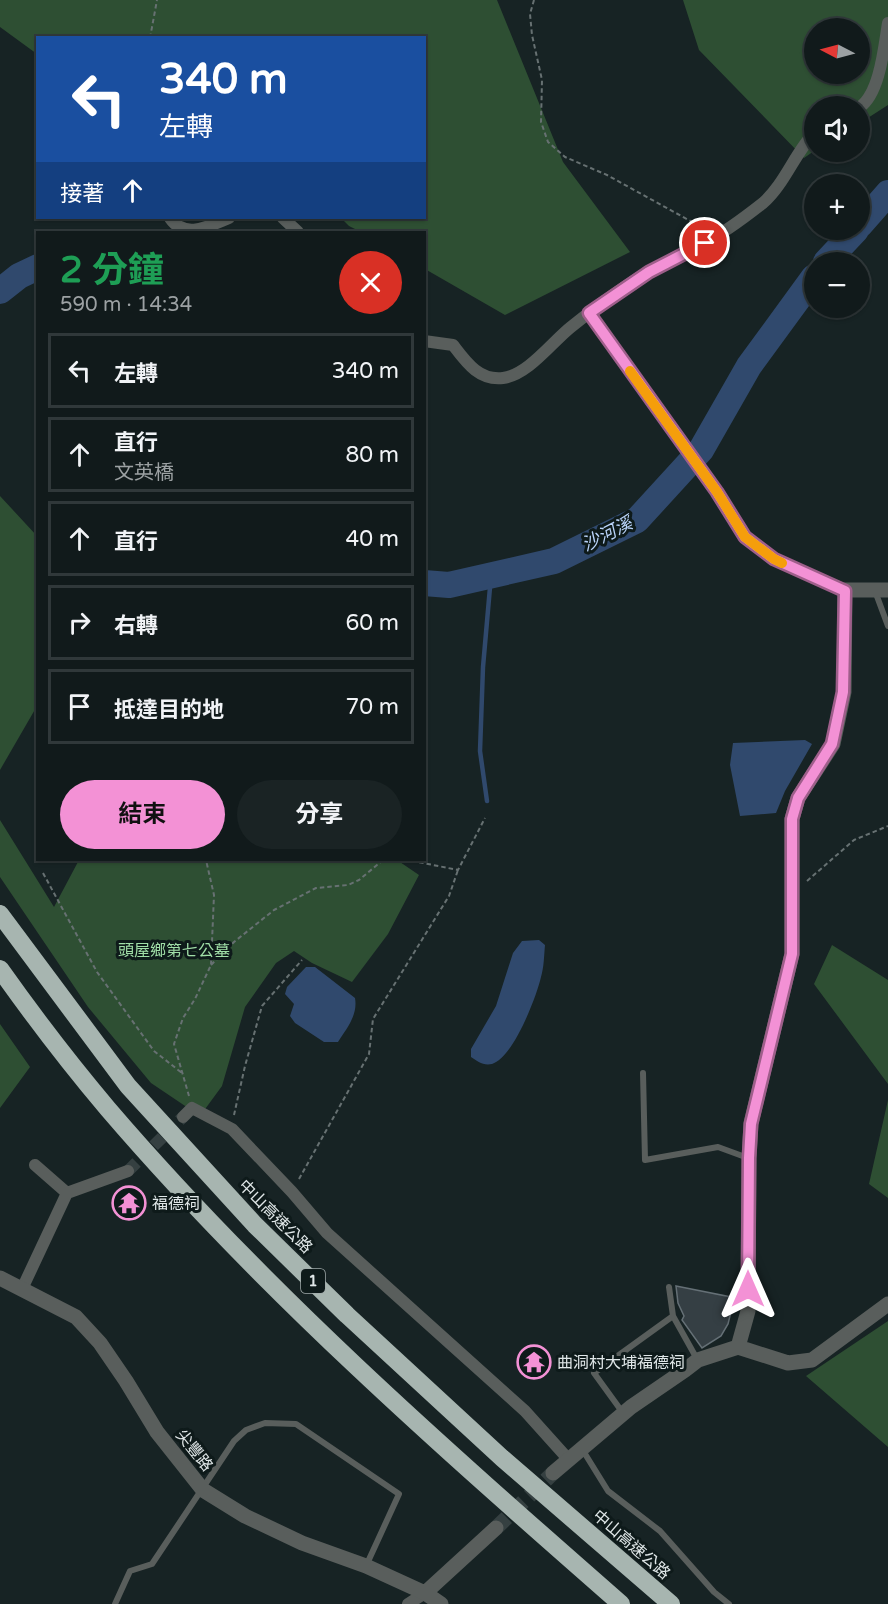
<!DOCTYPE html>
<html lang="zh-TW">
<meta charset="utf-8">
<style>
:root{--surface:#111a1b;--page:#1a2324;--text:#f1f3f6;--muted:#9ca1a3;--line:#30383a;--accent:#f391d5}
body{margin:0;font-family:"Varela Round","Noto Sans TC",sans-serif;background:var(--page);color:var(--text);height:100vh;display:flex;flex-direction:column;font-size:22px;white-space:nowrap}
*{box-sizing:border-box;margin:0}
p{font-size:20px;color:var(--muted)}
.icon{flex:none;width:33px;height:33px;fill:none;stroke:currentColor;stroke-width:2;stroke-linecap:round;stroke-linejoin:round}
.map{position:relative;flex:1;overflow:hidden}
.panel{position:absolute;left:36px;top:231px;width:390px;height:630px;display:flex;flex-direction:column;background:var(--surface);border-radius:0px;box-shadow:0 2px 4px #0004,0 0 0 2px var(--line)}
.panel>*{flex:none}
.top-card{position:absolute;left:36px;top:36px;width:390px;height:183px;border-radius:0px;box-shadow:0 2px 4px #0004,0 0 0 2px var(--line);background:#1a4fa0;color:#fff;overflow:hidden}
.needle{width:39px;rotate:276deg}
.fabs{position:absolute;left:804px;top:18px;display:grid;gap:12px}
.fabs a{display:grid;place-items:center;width:66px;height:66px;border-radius:50%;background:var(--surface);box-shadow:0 2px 4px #0004,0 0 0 2px var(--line);font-size:30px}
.pin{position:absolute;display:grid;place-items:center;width:51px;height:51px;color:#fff;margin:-26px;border:3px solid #fff;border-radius:50%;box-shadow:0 2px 6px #0007}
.me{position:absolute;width:66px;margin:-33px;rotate:0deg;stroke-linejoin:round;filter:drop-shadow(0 0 4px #0008)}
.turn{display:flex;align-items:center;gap:21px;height:126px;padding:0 24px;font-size:27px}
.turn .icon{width:78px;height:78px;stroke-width:2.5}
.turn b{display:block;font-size:42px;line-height:51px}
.then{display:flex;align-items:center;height:57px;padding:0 24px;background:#0003;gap:12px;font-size:22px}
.round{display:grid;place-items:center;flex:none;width:63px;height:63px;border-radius:32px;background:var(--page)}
.headline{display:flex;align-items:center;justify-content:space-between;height:102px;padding:0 24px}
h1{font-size:36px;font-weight:700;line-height:45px;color:#1e9e55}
.primary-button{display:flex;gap:12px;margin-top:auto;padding:12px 24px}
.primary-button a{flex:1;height:69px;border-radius:36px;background:var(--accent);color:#111;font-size:24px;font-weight:700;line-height:69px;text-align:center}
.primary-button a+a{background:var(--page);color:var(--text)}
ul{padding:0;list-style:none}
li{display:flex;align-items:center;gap:18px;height:75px;margin:0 12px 9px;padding:0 12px;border:3px solid var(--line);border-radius:0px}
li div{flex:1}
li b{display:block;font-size:22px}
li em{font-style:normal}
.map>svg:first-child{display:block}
.green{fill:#2e4f33;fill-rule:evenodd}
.water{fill:#30496d}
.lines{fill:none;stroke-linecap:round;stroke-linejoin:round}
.stream{stroke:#30496d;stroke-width:4.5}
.river{stroke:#30496d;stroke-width:26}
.building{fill:#353f44;stroke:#657076;stroke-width:1.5}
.minor-tunnel{stroke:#354041;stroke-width:12;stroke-dasharray:12 6;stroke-linecap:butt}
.tertiary-tunnel{stroke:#354041;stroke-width:15;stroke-dasharray:15 8;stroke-linecap:butt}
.path{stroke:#677172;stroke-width:2;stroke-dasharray:4.5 3;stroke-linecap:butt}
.service{stroke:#595e5c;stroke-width:6}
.minor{stroke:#595e5c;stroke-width:12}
.tertiary{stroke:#595e5c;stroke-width:15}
.motorway{stroke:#a7b5b0;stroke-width:18}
.route-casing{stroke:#9e5e8a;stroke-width:15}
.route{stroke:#f391d5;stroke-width:10}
.slow{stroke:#f59e0b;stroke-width:10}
.labels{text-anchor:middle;stroke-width:6;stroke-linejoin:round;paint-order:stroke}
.shield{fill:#0e1a1a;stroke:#a1aaaa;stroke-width:1.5}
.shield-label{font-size:15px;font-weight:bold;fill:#e0e7e8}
.park-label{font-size:16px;fill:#a0dea7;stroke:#0e1a1a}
.poi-label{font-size:16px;fill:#e0e7e8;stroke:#0e1a1a;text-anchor:start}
.street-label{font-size:16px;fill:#e0e7e8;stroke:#0e1a1a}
.water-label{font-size:18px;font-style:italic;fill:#bad4fa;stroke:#0e1a1a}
</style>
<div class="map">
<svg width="888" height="1604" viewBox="0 0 888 1604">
<rect width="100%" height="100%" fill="#172324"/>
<path class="green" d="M0 0H497L563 162 630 252 505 315 425 269 424 232H361L349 226 341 218H424V38H38L37 54 0 27Z
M683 0H888V105L860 123V106H814V151L804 158 699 50ZM814 28H860V74H814Z
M0 496 37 536V706L0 770Z
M0 820 54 907 79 860H397L419 875 388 934 352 982 312 963 294 951 276 963 245 1007 222 1086 200 1116 151 1083 88 1007 0 877Z
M832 945 888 980V1084L814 984Z
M0 1024 30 1067 0 1108Z
M888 1100V1198L869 1184Z
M888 1321V1447L806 1376Z"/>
<path class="water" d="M805 740 812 744 785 791 776 813 740 816 730 765 733 743Z
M539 940 545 945C544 956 544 967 541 977 536 998 513 1058 492 1064 483 1066 477 1061 471 1057V1049L496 1006 513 953 522 941Z
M306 967H315L355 998C358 1015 347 1028 338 1042H324L295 1023 290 1016 294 1004 285 994 287 987Z"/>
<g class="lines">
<path class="stream" d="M487 801 480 751 483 667 491 576"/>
<path class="river" d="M860 225 888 193
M826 262 856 230
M0 291 19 276 38 267
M424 583 449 585 554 561 637 520 701 450 749 366 814 277"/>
</g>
<path class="building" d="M676 1286 731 1297 732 1308 728 1324 721 1336 702 1348 682 1320 684 1316 678 1303Z"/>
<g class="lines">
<path class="minor-tunnel" d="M128 1171 183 1117"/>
<path class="tertiary-tunnel" d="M496 1528 553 1473"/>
<path class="path" d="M534 0 530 14 532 35 542 80 541 122 548 142 565 157 607 175 694 223 699 233
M150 38 157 0
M412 860 418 862 458 870 485 818
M43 873 97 972 154 1051 182 1073
M807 881 854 840 888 826
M211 965 234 942 274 910 316 888 348 885 359 880 383 860
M189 1096 174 1044 183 1018 195 999 211 965 214 895 206 860
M234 1115 245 1066 262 1006 302 960
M299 1179 369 1054 373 1019 449 896 458 870"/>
<path class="service" d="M875 591 888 626
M643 1073 645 1160 718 1147 748 1158
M669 1287 673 1316 697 1359
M623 1413 594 1373 673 1316
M582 1449 608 1491 660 1531 714 1592 729 1604
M115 1604 130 1571 152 1564 234 1441 246 1430 265 1423 296 1424 399 1494 366 1566"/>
<path class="minor" d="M860 107C880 93 884 47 888 23
M170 218C185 240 209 226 229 218
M283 218 298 232
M589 313 717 492 745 537 774 559 845 590
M424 341 453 345C466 362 479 381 503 378 528 375 552 342 571 327 596 307 622 287 650 271 667 261 685 254 703 244 724 233 744 218 763 203 784 185 795 153 814 133
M183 1117 192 1108 232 1129 292 1192 327 1233 525 1411 569 1460
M35 1165 67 1193
M22 1289 67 1193 128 1171
M408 1604 425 1593"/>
<path class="tertiary" d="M0 1278 76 1317 100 1343 126 1381 157 1432 203 1490 245 1516 302 1543 366 1566 425 1593 441 1604
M738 1347 748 1311 749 1158 751 1123 792 954V819L798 798 833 744 844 692 845 590H888
M553 1473 631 1407 685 1370 698 1360 738 1347 788 1363 812 1360 888 1304
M425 1593 496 1528"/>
<path class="motorway" d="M0 914 128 1086 255 1225 347 1315 502 1458 671 1604
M0 969C34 1017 70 1064 108 1109 263 1290 442 1447 621 1604"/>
</g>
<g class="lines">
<g class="route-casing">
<path id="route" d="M705 243 649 272 589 313 717 492 745 537 774 559 845 591 843 692 832 744 798 798 792 819V954L751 1124 749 1158 748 1289"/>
</g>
<use href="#route" class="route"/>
<path class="slow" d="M630 371 717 492 745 537 774 559 782 563"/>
</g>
<defs>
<g id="temple-ring" transform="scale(1.725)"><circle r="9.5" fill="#0e1a1a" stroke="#f391d5" stroke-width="1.5"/><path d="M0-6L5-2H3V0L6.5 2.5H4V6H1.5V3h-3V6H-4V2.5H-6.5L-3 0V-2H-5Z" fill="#f391d5"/></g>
</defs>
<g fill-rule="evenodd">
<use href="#temple-ring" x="129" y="1203"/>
<use href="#temple-ring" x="534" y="1362"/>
</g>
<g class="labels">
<rect class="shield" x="301" y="1269" width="24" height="24" rx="4.5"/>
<g class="shield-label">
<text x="313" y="1286">1</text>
</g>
<g class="park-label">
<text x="174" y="956">頭屋鄉第七公墓</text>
</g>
<g class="poi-label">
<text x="152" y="1209">福德祠</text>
<text x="557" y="1368">曲洞村大埔福德祠</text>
</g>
<g class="street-label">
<text transform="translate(276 1216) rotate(45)" y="6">中山高速公路</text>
<text transform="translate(195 1450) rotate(51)" y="6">尖豐路</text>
<text transform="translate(632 1544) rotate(41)" y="6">中山高速公路</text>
</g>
<g class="water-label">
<text transform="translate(607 534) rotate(-27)" y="6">沙河溪</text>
</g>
</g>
</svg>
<div class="fabs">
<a><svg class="needle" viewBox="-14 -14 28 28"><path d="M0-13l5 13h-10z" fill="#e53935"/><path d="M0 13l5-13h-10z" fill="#9ca1a3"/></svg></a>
<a><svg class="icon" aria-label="sound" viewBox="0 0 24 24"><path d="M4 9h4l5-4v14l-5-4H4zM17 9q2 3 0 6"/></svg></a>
<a>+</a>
<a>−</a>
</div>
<div class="pin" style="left:705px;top:243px;background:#d93025"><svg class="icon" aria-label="arrive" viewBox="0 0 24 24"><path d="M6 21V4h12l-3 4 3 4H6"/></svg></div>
<svg class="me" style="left:748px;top:1289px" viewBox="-20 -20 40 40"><path d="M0-17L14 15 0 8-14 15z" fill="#f391d5" stroke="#fff" stroke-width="4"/></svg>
<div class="top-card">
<div class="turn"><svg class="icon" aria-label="left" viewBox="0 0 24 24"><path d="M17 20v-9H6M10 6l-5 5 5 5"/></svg><div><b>340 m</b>左轉</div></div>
<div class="then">接著<svg class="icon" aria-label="ahead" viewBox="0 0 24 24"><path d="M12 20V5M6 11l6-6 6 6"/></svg></div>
</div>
<section class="panel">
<div class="headline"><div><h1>2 分鐘</h1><p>590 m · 14:34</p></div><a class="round" style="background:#d93025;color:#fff"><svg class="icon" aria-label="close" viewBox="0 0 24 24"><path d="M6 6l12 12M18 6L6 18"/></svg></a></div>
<ul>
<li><svg class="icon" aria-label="left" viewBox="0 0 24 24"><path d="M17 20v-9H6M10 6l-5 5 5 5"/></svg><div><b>左轉</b></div><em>340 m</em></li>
<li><svg class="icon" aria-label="ahead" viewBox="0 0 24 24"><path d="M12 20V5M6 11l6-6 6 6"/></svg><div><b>直行</b><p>文英橋</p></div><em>80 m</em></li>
<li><svg class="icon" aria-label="ahead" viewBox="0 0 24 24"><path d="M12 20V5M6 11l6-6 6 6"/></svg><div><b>直行</b></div><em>40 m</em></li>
<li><svg class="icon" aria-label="right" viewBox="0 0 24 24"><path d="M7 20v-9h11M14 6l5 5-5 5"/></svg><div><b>右轉</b></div><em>60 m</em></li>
<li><svg class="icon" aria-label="arrive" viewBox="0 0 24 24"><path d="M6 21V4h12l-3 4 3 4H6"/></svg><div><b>抵達目的地</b></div><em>70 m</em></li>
</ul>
<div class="primary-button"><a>結束</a><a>分享</a></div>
</section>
</div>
